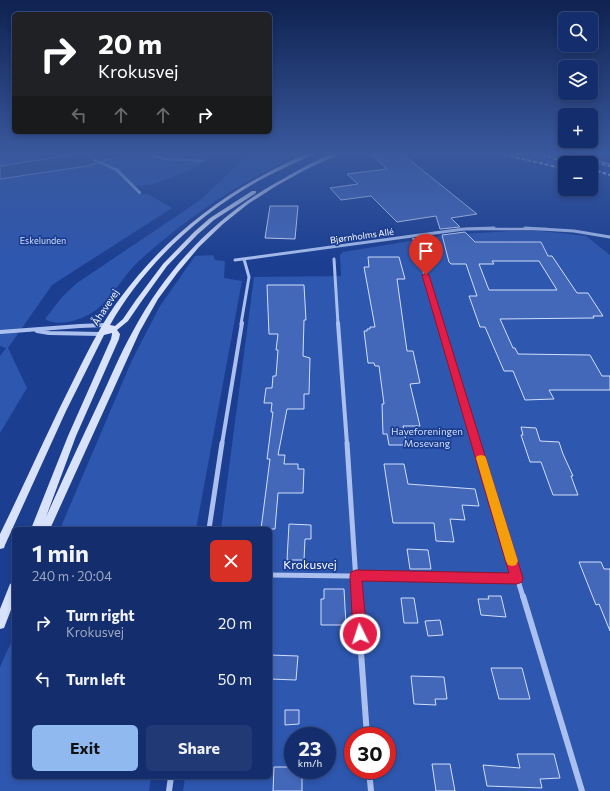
<!DOCTYPE html>
<meta charset="utf-8">
<style>
:root{--surface:#142e6d;--page:#213a75;--text:#f1f3f6;--muted:#9da8c2;--line:#334a80;--accent:#90b9f0}
body{margin:0;font-family:Commissioner,sans-serif;background:var(--page);color:var(--text);height:100vh;display:flex;flex-direction:column;font-size:15px;white-space:nowrap}
*{box-sizing:border-box;margin:0}
p{font-size:13px;color:var(--muted)}
.icon{flex:none;width:22px;height:22px;fill:none;stroke:currentColor;stroke-width:2;stroke-linecap:round;stroke-linejoin:round}
.map{position:relative;flex:1;overflow:hidden}
.panel{position:absolute;left:12px;top:527px;width:260px;height:252px;display:flex;flex-direction:column;background:var(--surface);border-radius:6px;box-shadow:0 2px 6px #0003,0 0 0 1px var(--line)}
.panel>*{flex:none}
.banner{position:absolute;left:12px;top:12px;width:260px;height:122px;border-radius:6px;box-shadow:0 2px 6px #0003,0 0 0 1px var(--line);background:#202124;color:#fff;overflow:hidden}
.controls{position:absolute;left:558px;top:12px;display:grid;gap:8px}
.controls a{display:grid;place-items:center;width:40px;height:40px;border-radius:6px;background:var(--surface);box-shadow:0 2px 6px #0003,0 0 0 1px var(--line);font-size:20px}
.speed{position:absolute;left:284px;top:727px;display:flex;gap:8px;font-size:20px;font-weight:700;text-align:center}
.speed>*{display:grid;place-content:center;width:52px;height:52px;border-radius:50%;background:var(--surface);box-shadow:0 2px 6px #0003,0 0 0 1px var(--line);line-height:1}
.speed small{font-size:10px;font-weight:400}
.speed .limit{border:6px solid #d22;background:#fff;color:#111}
.pin{position:absolute;display:grid;place-items:center;width:34px;height:34px;color:#fff;margin:-41px -17px;border-radius:50% 50% 50% 0;rotate:-45deg;box-shadow:0 0 4px #0007}
.pin .icon{rotate:45deg}
.me{position:absolute;width:44px;margin:-22px;rotate:356deg;stroke-linejoin:round;filter:drop-shadow(0 0 3px #0008)}
.turn{display:flex;align-items:center;gap:14px;height:84px;padding:0 20px;font-size:18px}
.turn .icon{width:52px;height:52px;stroke-width:2.5}
.turn b{display:block;font-size:28px;line-height:34px}
.lanes{display:flex;align-items:center;height:38px;padding:0 20px;background:#0003;justify-content:center;gap:20px;direction:ltr}
.lanes .off{opacity:.35}
.round{display:grid;place-items:center;flex:none;width:42px;height:42px;border-radius:6px;background:var(--page)}
.headline{display:flex;align-items:center;justify-content:space-between;height:68px;padding:0 20px}
h1{font-size:24px;font-weight:700;line-height:30px}
.primary-button{display:flex;gap:8px;margin-top:auto;padding:8px 20px}
.primary-button a{flex:1;height:46px;border-radius:6px;background:var(--accent);color:#111;font-size:16px;font-weight:700;line-height:46px;text-align:center}
.primary-button a+a{background:var(--page);color:var(--text)}
ul{padding:0;list-style:none}
li{display:flex;align-items:center;gap:12px;height:56px;padding:0 20px}
li div{flex:1}
li b{display:block;font-size:15px}
li em{font-style:normal}
.map>svg:first-child{display:block}
.green{fill:#2e57af;fill-rule:evenodd}
.water{fill:#2c4684;stroke:#9eb9f0}
.lines{fill:none;stroke-linecap:round;stroke-linejoin:round}
.stream{fill:#9eb9f0;fill-rule:evenodd}
.building{fill:#4468b9;stroke:#d1defa;fill-rule:evenodd}
.minor-far4{stroke:#abc0ee;stroke-width:2.5}
.minor-far3{stroke:#abc0ee;stroke-width:3}
.minor-far2{stroke:#abc0ee;stroke-width:4}
.minor-far1{stroke:#abc0ee;stroke-width:5}
.minor{stroke:#abc0ee;stroke-width:6}
.secondary{fill:#d8e2fa;fill-rule:evenodd}
.tram{stroke:#fff;stroke-width:1}
.rail{stroke:#fff;stroke-width:2;stroke-dasharray:4 2;stroke-linecap:butt}
.route{fill:#e11d48;stroke:#92132f}
.slow{fill:#f59e0b}
.labels{text-anchor:middle;stroke-width:3.5;stroke-linejoin:round;paint-order:stroke}
.far-street-label{font-size:9px;fill:#fff;stroke:#1b3e91}
.far-park-label{font-size:9px;fill:#d1defa;stroke:#1b3e91}
.street-label{font-size:10px;fill:#fff;stroke:#1b3e91}
.park-label{font-size:10px;fill:#d1defa;stroke:#1b3e91}
.near-street-label{font-size:12px;fill:#fff;stroke:#1b3e91}
</style>
<div class="map">
<svg width="610" height="791" viewBox="0 0 610 791">
<rect width="100%" height="100%" fill="#1b3e91"/>
<path class="green" d="M0 153H84L0 166Z
M129 153H221L190 170 154 184 132 186 141 194H148L172 208 52 285 8 348 27 388 0 433V356L6 348 0 346V179L87 166Z
M248 153H305C244 178 189 216 140 260 123 275 114 296 96 310 84 319 59 328 45 319L62 297 77 283 199 201 222 180Z
M505 153H530L565 164V168Z
M511 231H541L586 236 610 255V791H183L185 777H270V529H221L254 277 341 276 340 255 343 252 448 235ZM293 736H327V770H293ZM353 736H387V770H353Z
M213 255 215 260 225 261 224 278 242 281 196 529H60L132 360 160 306 195 256Z
M14 636V777H151L149 791H0V667Z"/>
<path class="water" d="M84 153H129L87 166 0 179V166Z"/>
<g class="lines">
<path class="stream" d="M147 153 165 158 204 160 205 161 204 162 165 160 141 153Z
M94 159H96L118 169 141 192V194H139L116 171 94 161Z"/>
</g>
<path class="building" d="M370 153H401L477 214 451 218 460 227 440 229 436 216 397 222 371 196 341 200 330 188 358 184 347 174 387 169Z
M270 206H298L295 239 265 238Z
M465 232 475 242H541L548 256H552L577 293H588L603 316H593L594 318 500 319 513 348H515L518 354 590 355 602 376H610V390H549L554 399 525 400 513 371H504L485 327H480L469 296H477L466 264H451L449 262 442 235ZM492 261H539L557 290H489L479 264H494Z
M368 257H399L405 279H397L407 351H413L420 383 410 384 420 426H403L407 445H389L387 434H383L382 404H384L379 366H375L374 363H368L364 331H367V329H370V327H375L364 267H369Z
M267 285H304L306 320H304L303 356 310 358 309 394H304V409H287L278 455H285L284 464H298V469H304L303 493H278L275 529H261L270 459H267L273 412H271L272 403H264L266 388H272L273 376H276L278 350H276L278 334H269Z
M521 427 536 428 540 441 559 442 563 454 573 476H571L578 495H553L541 462H530L521 435H523Z
M384 464H404L408 484 475 489 479 506 462 505 465 520 450 519 454 542 436 541 434 523H393Z
M289 524 311 525V539H305L304 560H287Z
M407 549 428 550 431 569H410Z
M579 562H601L604 569H610V631L599 604 596 605Z
M324 589H344L346 625H321V599H324Z
M488 596H501L506 617 481 615 478 599H489Z
M401 598H414L418 623H404Z
M440 620 443 635 428 636 425 621Z
M270 655 298 656 296 680 270 679Z
M491 668H522L530 699H499Z
M411 676 444 677 447 699H435L436 705 414 704Z
M285 710H299V724L285 725Z
M517 754H554L560 778 540 779 542 788 487 786 483 765 520 768Z
M432 764H450L455 791H436Z
M274 767H293V770H302V791H273Z"/>
<g class="lines">
<path class="minor-far4" d="M469 229H547"/>
<path class="minor-far3" d="M525 228 574 231 610 237
M413 236 440 324
M334 259 338 324
M235 260 464 229 494 228
M241 324 249 277 244 259"/>
<path class="minor-far2" d="M338 323 347 444
M439 323 476 444
M37 331 49 333 101 334
M0 332 80 326 106 325
M222 444 242 323"/>
<path class="minor-far1" d="M347 443 357 597
M476 443 523 597
M209 529 222 443
M270 575 517 578"/>
<path class="minor" d="M357 596 367 736
M523 596 582 791
M369 770 371 791
M169 791 171 777"/>
<path class="secondary" d="M308 153H315C297 163 278 170 260 180 199 214 144 265 110 325L115 326 123 319 136 300 163 264 194 232 210 218 252 191H256V193L214 220 198 234 167 266 141 302 128 321 117 330 120 334 119 339 76 436 46 517C63 479 81 440 99 402 110 379 120 354 133 331 167 267 219 213 283 179 297 171 326 153 341 153L307 169 276 186 248 204 223 224 199 247 178 272 158 299 140 331 50 529H31L68 436 111 339 112 334V333L104 335 66 411 5 545 4 548 0 549V534C26 481 50 426 77 373 90 347 103 321 121 297 170 231 233 186 308 153Z
M14 582V602L4 628 0 629V609L10 584Z"/>
<path class="tram" d="M569 153 610 164"/>
<path class="rail" d="M498 153 565 169
M536 153 569 163
M561 153 610 166
M591 169 610 175"/>
</g>
<linearGradient id="sky" x2="0" y2="1"><stop stop-color="#0f2250"/><stop offset="0.58" stop-color="#39589d"/><stop offset="1" stop-color="#39589d" stop-opacity="0"/></linearGradient>
<rect width="610" height="264" fill="url(#sky)"/>
<path class="route" d="M426 273 429 275 523 578 522 582 517 584 362 581 367 634 365 638 360 640 355 638 353 634 350 576 351 572 356 570 509 573 422 275Z"/>
<path class="slow" d="M481 455 485 456 486 458 518 561 516 565 512 566 508 565 506 561 476 458 477 456Z"/>
<g class="labels">
<g class="far-street-label">
<text transform="translate(362 236) rotate(-8)" y="3">Bjørnholms Allé</text>
</g>
<g class="far-park-label">
<text x="43" y="244">Eskelunden</text>
</g>
<g class="street-label">
<text transform="translate(105 307) rotate(-57)" y="4">Åhavevej</text>
</g>
<g class="park-label">
<text x="427" y="435">Haveforeningen<tspan x="427" dy="12">Mosevang</tspan></text>
</g>
<g class="near-street-label">
<text x="310" y="569">Krokusvej</text>
</g>
</g>
</svg>
<div class="controls">
<a><svg class="icon" aria-label="search" viewBox="0 0 24 24"><circle cx="10" cy="10" r="6"/><path d="M15 15l6 6"/></svg></a>
<a><svg class="icon" aria-label="layers" viewBox="0 0 24 24"><path d="M12 4l9 5-9 5-9-5zM3 14l9 5 9-5"/></svg></a>
<a>+</a>
<a>−</a>
</div>
<div class="speed"><div>23<small>km/h</small></div><div class="limit">30</div></div>
<div class="pin" style="left:426px;top:275px;background:#d93025"><svg class="icon" aria-label="arrive" viewBox="0 0 24 24"><path d="M6 21V4h12l-3 4 3 4H6"/></svg></div>
<svg class="me" style="left:360px;top:634px" viewBox="-20 -20 40 40"><circle r="17" fill="#e11d48" stroke="#fff" stroke-width="3"/><path d="M0-11L8 9 0 5-8 9z" fill="#fff"/></svg>
<div class="banner">
<div class="turn"><svg class="icon" aria-label="right" viewBox="0 0 24 24"><path d="M7 20v-9h11M14 6l5 5-5 5"/></svg><div><b>20 m</b>Krokusvej</div></div>
<div class="lanes"><svg class="icon off" aria-label="left" viewBox="0 0 24 24"><path d="M17 20v-9H6M10 6l-5 5 5 5"/></svg><svg class="icon off" aria-label="ahead" viewBox="0 0 24 24"><path d="M12 20V5M6 11l6-6 6 6"/></svg><svg class="icon off" aria-label="ahead" viewBox="0 0 24 24"><path d="M12 20V5M6 11l6-6 6 6"/></svg><svg class="icon" aria-label="right" viewBox="0 0 24 24"><path d="M7 20v-9h11M14 6l5 5-5 5"/></svg></div>
</div>
<section class="panel">
<div class="headline"><div><h1>1 min</h1><p>240 m · 20:04</p></div><a class="round" style="background:#d93025;color:#fff"><svg class="icon" aria-label="close" viewBox="0 0 24 24"><path d="M6 6l12 12M18 6L6 18"/></svg></a></div>
<ul>
<li><svg class="icon" aria-label="right" viewBox="0 0 24 24"><path d="M7 20v-9h11M14 6l5 5-5 5"/></svg><div><b>Turn right</b><p>Krokusvej</p></div><em>20 m</em></li>
<li><svg class="icon" aria-label="left" viewBox="0 0 24 24"><path d="M17 20v-9H6M10 6l-5 5 5 5"/></svg><div><b>Turn left</b></div><em>50 m</em></li>
</ul>
<div class="primary-button"><a>Exit</a><a>Share</a></div>
</section>
</div>
